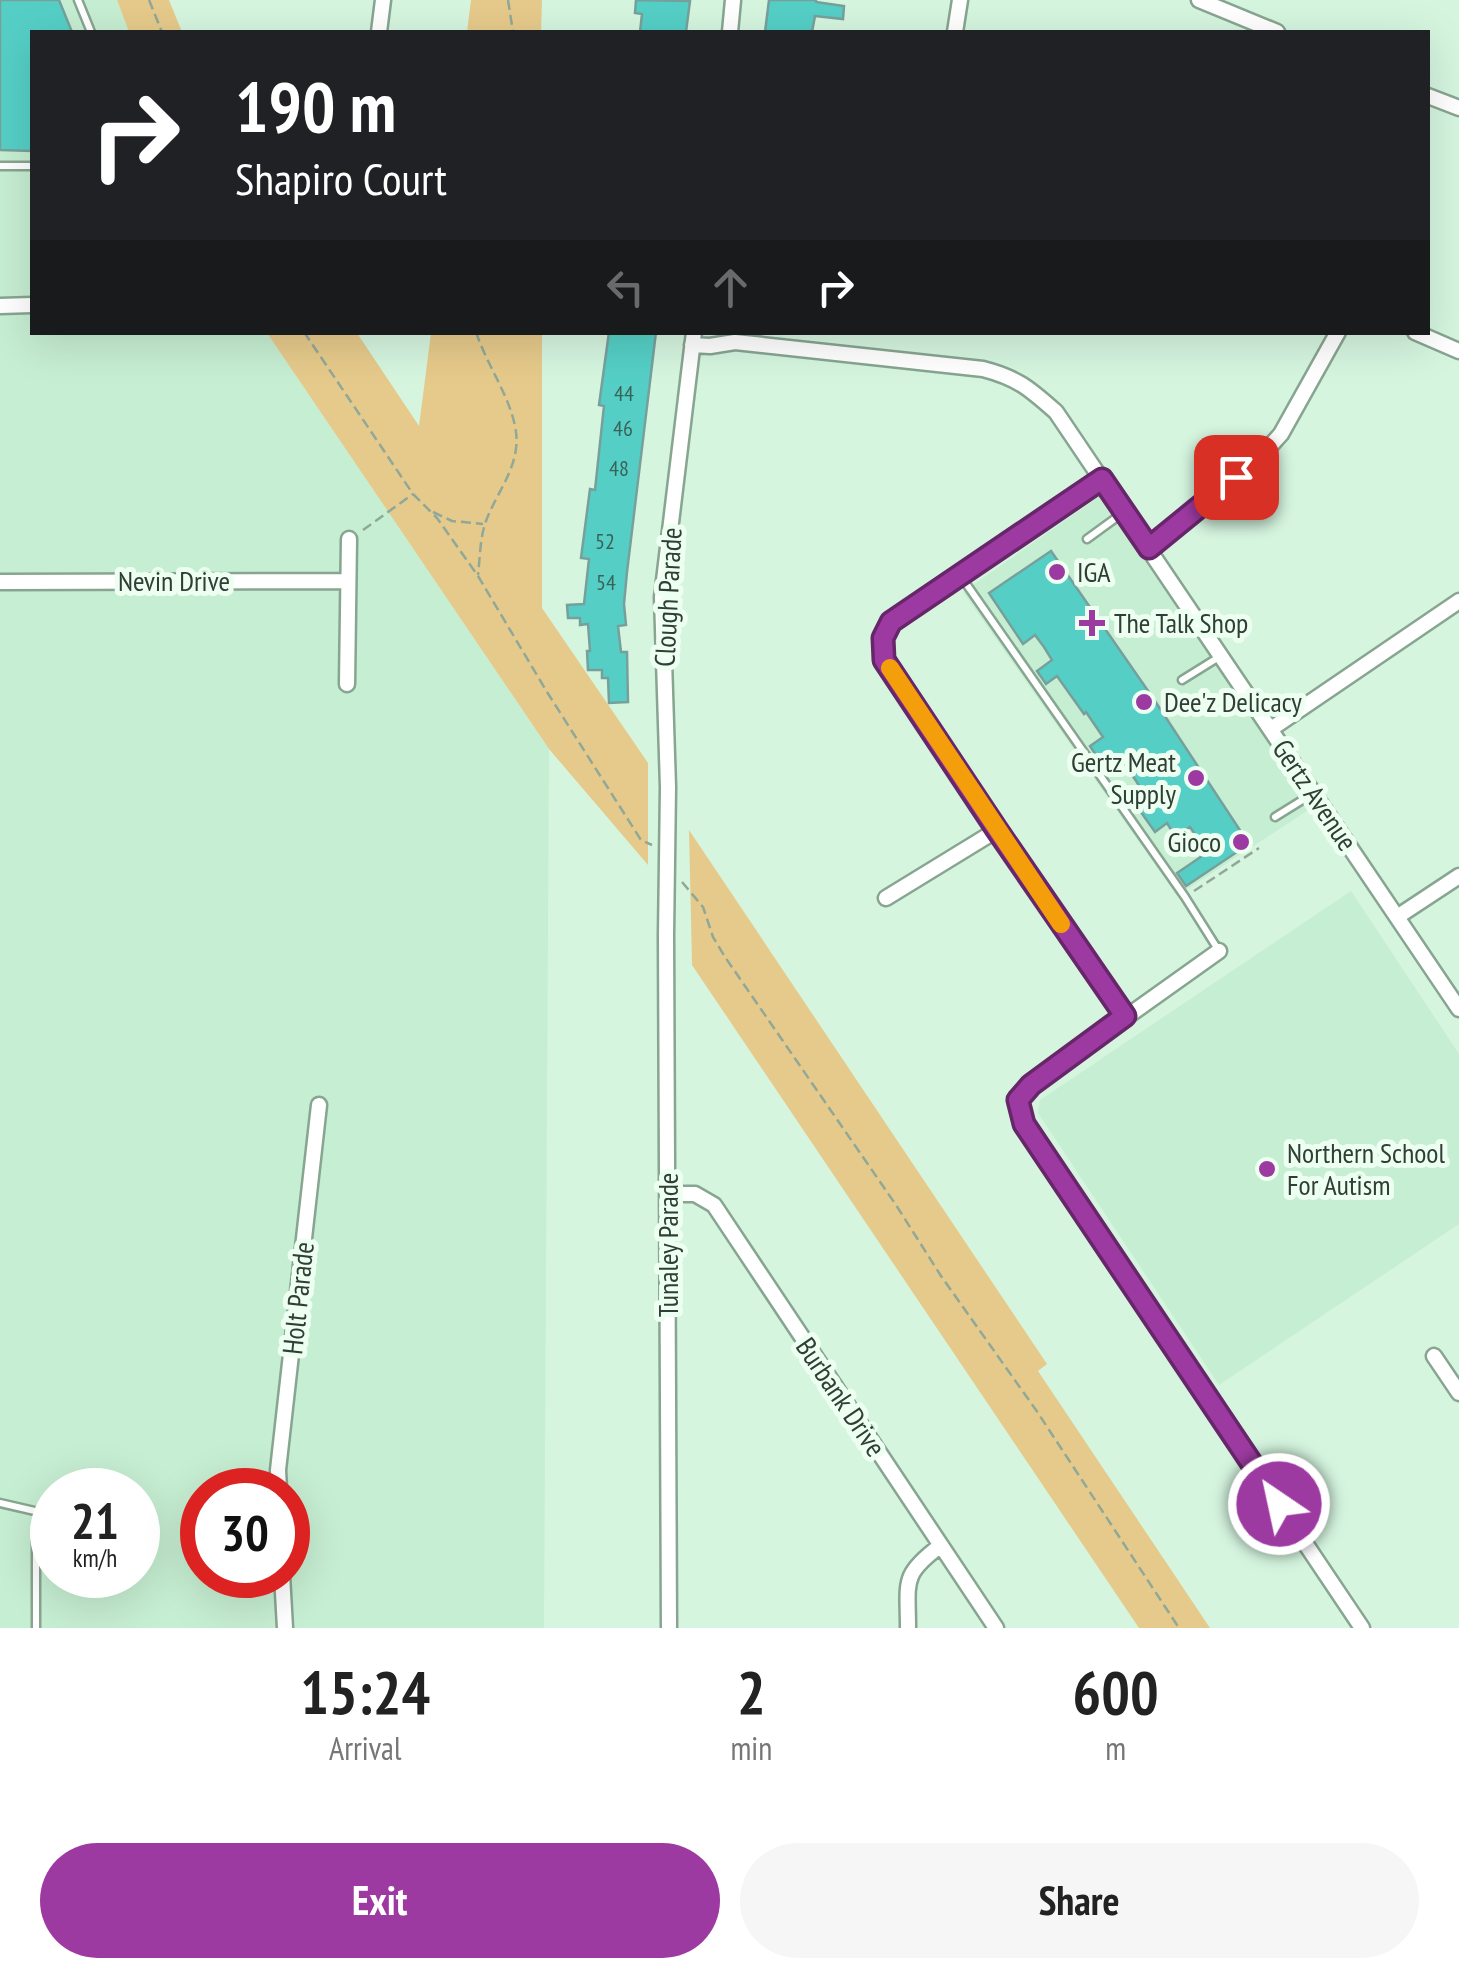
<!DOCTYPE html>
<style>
:root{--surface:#fff;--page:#f6f6f6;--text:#222;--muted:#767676;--accent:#9d3aa1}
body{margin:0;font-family:"PT Sans Narrow",sans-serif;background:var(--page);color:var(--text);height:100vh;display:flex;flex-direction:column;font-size:38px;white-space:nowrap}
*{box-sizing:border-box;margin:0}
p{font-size:32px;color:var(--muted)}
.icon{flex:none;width:55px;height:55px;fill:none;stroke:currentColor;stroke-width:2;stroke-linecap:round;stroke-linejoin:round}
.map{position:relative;height:1628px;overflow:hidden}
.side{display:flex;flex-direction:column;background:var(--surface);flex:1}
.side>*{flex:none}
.banner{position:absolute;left:30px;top:30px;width:1400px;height:305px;border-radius:0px;box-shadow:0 10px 40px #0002;background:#202124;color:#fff;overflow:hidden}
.speed{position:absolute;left:30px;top:1468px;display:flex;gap:20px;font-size:50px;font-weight:700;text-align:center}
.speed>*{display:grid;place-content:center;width:130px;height:130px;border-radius:50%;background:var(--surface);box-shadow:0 10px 40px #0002;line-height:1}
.speed small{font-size:25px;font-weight:400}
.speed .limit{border:15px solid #d22;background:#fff;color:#111}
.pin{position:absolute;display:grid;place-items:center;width:85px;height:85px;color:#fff;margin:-42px;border-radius:20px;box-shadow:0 5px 15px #0006}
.me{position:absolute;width:110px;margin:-55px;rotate:326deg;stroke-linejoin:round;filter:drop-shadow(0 0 8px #0008)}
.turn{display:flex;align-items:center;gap:35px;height:210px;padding:0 40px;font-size:45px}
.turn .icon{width:130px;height:130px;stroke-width:2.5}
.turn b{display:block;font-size:70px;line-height:85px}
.lanes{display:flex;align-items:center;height:95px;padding:0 40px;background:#0003;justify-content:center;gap:50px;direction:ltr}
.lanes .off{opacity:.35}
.eta{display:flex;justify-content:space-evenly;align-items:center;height:170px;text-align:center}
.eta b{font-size:60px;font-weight:700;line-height:70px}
.button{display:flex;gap:20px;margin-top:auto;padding:20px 40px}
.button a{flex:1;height:115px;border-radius:60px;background:var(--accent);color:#fff;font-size:40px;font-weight:700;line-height:115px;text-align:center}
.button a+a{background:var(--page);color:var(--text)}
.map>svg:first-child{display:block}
.built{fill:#c6eed2;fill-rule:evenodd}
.green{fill:#e6ca8b}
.building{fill:#55cfc6;stroke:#77a09c;stroke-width:2.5}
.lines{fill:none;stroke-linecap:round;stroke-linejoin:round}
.service-casing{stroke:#87a590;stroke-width:11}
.minor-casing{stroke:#87a590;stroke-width:19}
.path{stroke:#90a898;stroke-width:2.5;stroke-dasharray:10 5;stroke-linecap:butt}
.service{stroke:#fff;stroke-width:6}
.minor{stroke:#fff;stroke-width:14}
.route-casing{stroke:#662669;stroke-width:25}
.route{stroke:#9d3aa1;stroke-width:18}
.slow{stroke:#f59e0b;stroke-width:18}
.poi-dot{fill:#9d3aa1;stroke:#ecfff1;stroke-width:4}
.labels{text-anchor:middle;stroke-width:10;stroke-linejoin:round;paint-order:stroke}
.number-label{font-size:22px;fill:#3a6259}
.poi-label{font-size:28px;fill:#313e35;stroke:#ecfff1;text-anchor:start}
.street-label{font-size:28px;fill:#313e35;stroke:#ecfff1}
</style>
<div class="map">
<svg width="1459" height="1628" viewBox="0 0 1459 1628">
<rect width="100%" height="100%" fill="#d5f5df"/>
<path class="built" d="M0 0H117L129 32H32V332L267 333 549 749 544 1628H0ZM52 1490H138V1575H52ZM202 1490H288V1575H202Z
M1100 496 1313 807 1177 896 963 592Z
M1351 891 1459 1054V1224L1219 1385 1038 1113 1040 1100Z"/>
<path class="green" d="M117 0H169L182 32H129Z
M471 0H542L541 32H467Z
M267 333H357L419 426 431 333H542V608L648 763V865L549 749Z
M689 830 1047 1364 1038 1371 1210 1628H1139L692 965Z"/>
<path class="building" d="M0 0H59L72 32H32V151L0 150Z
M636 0 690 1 686 32H640L642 14 635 13Z
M769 0H816V2L844 6 843 19 815 16 812 32H765Z
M609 332H656L627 572 624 604 626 625 618 626 621 652H627L628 702 609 703 608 678H602V670H588L587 651H590L588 624 580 625V618H568L567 605 584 604 589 559 581 558 590 489 595 490 604 406 599 405Z
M1051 551 1153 698 1249 844 1186 886 1177 873 1208 852 1199 840 1190 827 1175 836 1167 823 1155 832 1138 808 1134 810 1125 798 1140 787 1123 761 1107 772 1090 746 1103 737 1086 712 1084 714 1057 676 1046 684 1037 671 1052 660 1044 647 1035 635 1023 644 989 593Z"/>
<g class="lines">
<g class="service-casing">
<path id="service" d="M78 0 91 32
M0 166H32
M1087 539 1124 512
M960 575 1185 897 1219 951
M1182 680 1219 657
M1275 817 1312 794
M0 1503 52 1515
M36 1541V1628"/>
</g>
<g class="minor-casing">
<path id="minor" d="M1199 0 1277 32
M379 32 383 0
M730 32 733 0
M955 32 960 0
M1428 96 1459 108
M0 306 32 305
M1415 332 1459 351
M692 345 710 346 735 342 983 369C1018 378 1030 389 1056 412L1459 1009
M1102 479 891 622 883 638 884 660 997 830 1125 1016
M1149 547 1209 501 1264 453 1281 434 1338 332
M0 582 348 581
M347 684 349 539
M1271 729 1459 601
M886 898 997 830
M1397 917 1459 876
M1219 951 1031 1085 1018 1100 1024 1124 1362 1628
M668 1194H695L714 1205 996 1628
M1434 1356 1459 1393
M279 1490 278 1470 319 1105
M282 1575 285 1628
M669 1628 666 935 668 787 662 597 694 332
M908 1628C908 1582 901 1575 940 1546"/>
</g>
<path class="path" d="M149 0 162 32
M508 0 513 32
M304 332 413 494 437 518 478 576 547 692 641 840 652 845
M476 332C487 365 508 393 515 426 523 463 498 489 486 521 480 537 480 558 478 575
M433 512 452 521 483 524
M363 530 413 494
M682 882 703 907 713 937 725 957 896 1205 941 1276 1036 1410 1179 1628
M1194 891 1259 848"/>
<use href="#service" class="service"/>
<use href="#minor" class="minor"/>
</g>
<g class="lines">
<g class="route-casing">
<path id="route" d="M1236 477 1149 548 1102 479 891 622 883 638 884 660 997 830 1125 1016 1031 1085 1018 1100 1024 1124 1279 1504"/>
</g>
<use href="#route" class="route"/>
<path class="slow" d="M890 668 1061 924"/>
</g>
<g class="poi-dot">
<circle cx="1057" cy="572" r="10"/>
<path d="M1087 608h10v10h10v10h-10v10h-10v-10h-10v-10h10z"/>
<circle cx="1144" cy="702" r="10"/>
<circle cx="1196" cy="778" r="10"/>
<circle cx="1241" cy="842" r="10"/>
<circle cx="1267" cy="1169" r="10"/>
</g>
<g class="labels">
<g class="number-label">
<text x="624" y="401">44</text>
<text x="623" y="436">46</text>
<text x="619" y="476">48</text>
<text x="605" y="549">52</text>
<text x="606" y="590">54</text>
</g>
<g class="poi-label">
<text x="1077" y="582">IGA</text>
<text x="1114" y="633">The Talk Shop</text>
<text x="1164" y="712">Dee'z Delicacy</text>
<text x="1176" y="772" text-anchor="end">Gertz Meat<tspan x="1176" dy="32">Supply</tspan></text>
<text x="1221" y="852" text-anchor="end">Gioco</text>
<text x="1287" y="1163">Northern School<tspan x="1287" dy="32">For Autism</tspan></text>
</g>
<g class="street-label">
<text x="174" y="591">Nevin Drive</text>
<text transform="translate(668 597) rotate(-87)" y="10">Clough Parade</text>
<text transform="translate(1315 795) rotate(56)" y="10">Gertz Avenue</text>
<text transform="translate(668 1245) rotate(-90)" y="10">Tunaley Parade</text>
<text transform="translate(298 1298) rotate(-84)" y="10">Holt Parade</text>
<text transform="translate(841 1397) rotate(56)" y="10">Burbank Drive</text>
</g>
</g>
</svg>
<div class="speed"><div>21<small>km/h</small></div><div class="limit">30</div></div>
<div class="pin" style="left:1236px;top:477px;background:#d93025"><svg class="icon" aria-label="arrive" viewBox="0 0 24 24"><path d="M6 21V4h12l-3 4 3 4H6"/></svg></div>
<svg class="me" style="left:1279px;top:1504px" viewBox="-20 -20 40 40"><circle r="17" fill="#9d3aa1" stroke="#fff" stroke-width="3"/><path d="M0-11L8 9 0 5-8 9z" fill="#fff"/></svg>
<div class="banner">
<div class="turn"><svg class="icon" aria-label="right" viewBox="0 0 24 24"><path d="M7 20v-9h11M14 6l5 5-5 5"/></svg><div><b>190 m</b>Shapiro Court</div></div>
<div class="lanes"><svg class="icon off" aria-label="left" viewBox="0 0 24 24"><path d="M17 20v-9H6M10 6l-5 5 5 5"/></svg><svg class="icon off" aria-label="ahead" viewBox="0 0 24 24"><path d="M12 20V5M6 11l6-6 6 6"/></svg><svg class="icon" aria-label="right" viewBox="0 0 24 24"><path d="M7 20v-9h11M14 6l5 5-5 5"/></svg></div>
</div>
</div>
<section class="side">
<div class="eta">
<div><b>15:24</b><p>Arrival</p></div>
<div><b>2</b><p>min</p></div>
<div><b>600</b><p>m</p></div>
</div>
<div class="button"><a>Exit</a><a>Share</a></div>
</section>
